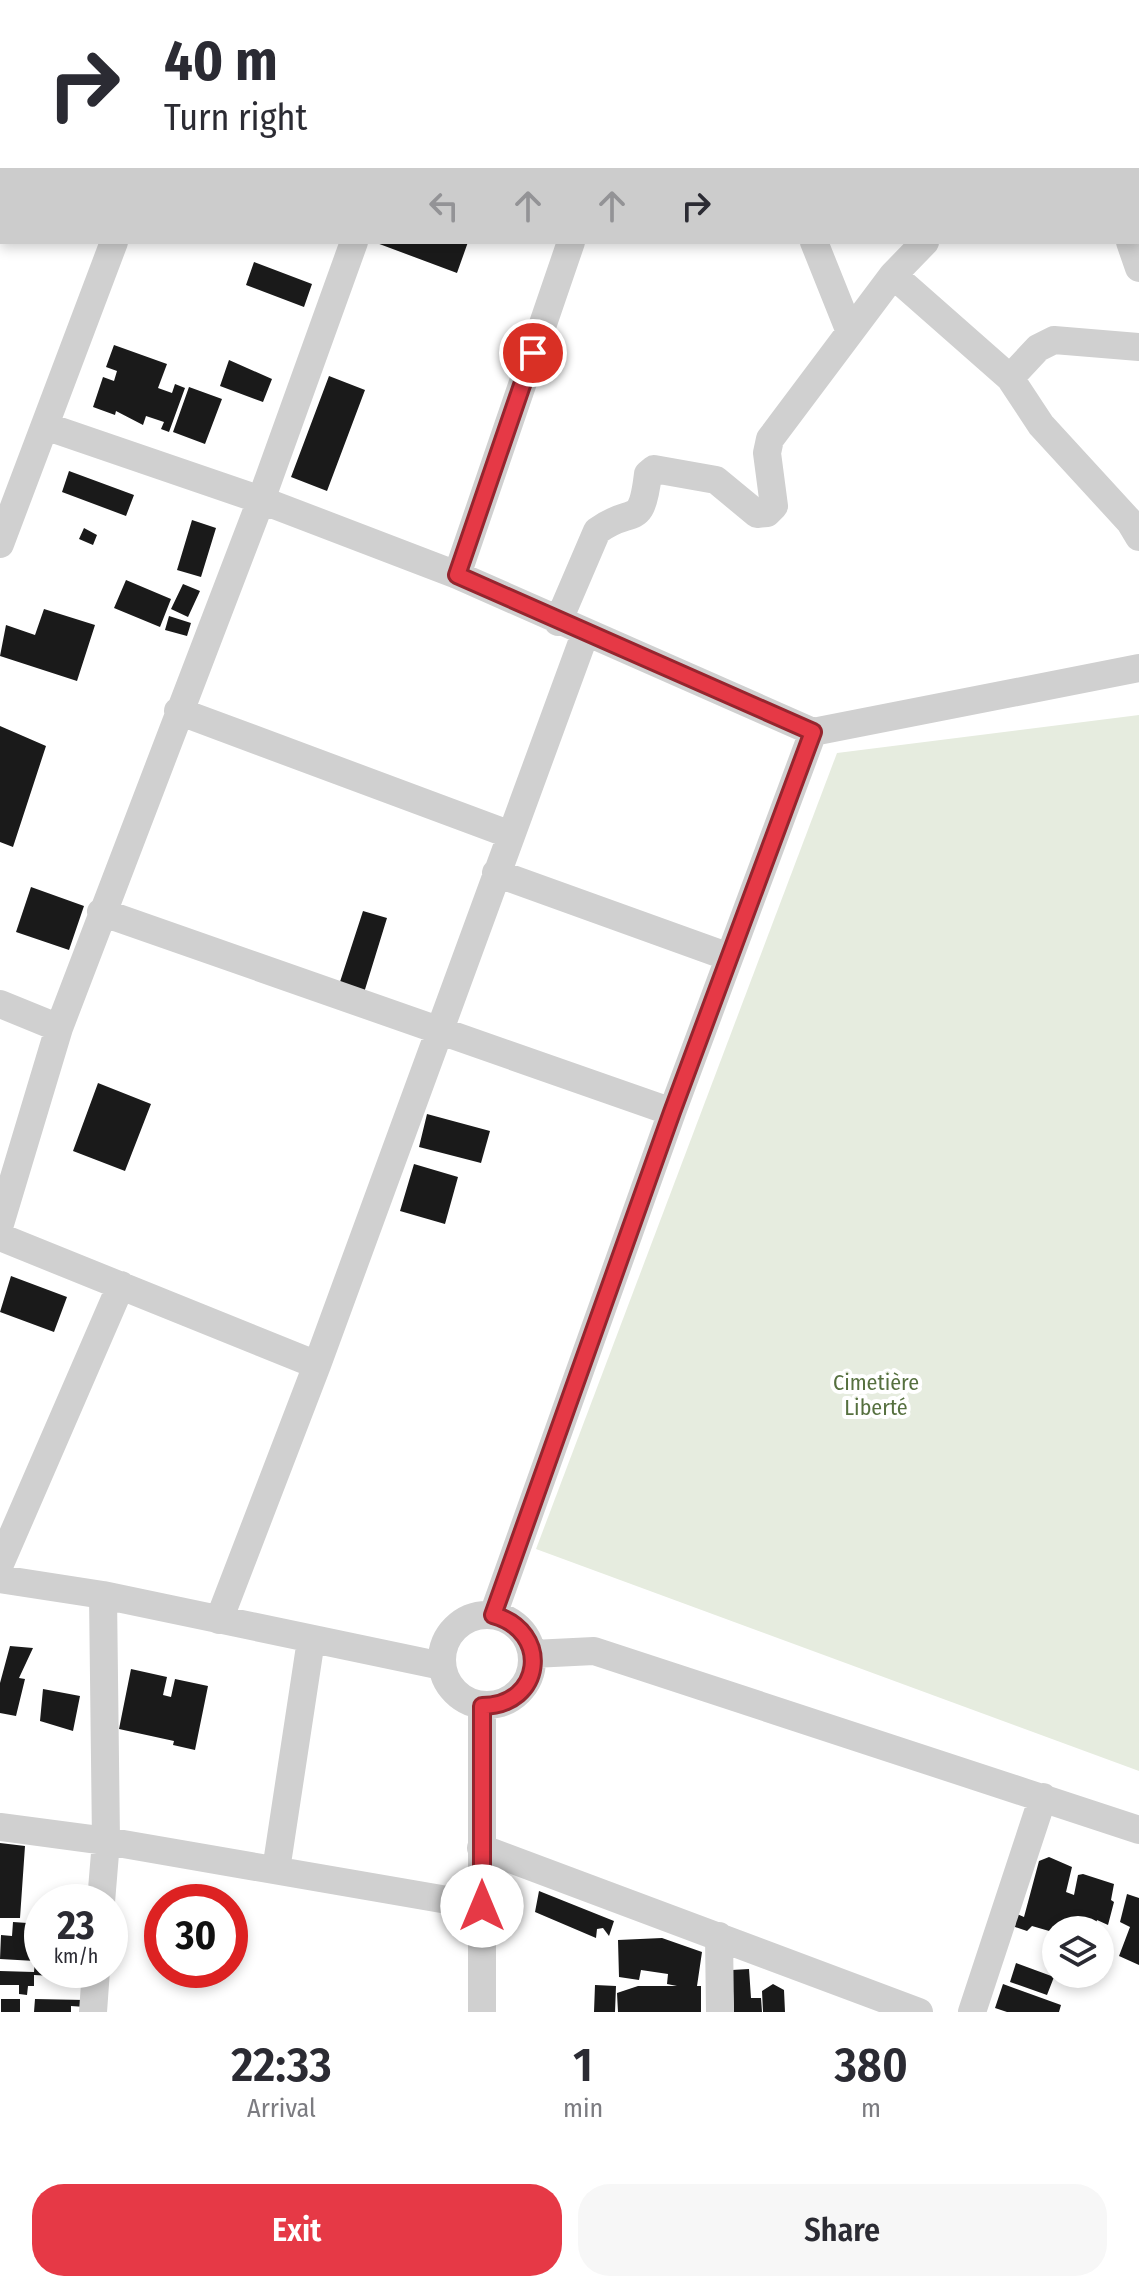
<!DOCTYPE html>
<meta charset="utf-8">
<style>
:root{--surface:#fff;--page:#f7f7f7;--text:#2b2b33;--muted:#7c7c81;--accent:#e63946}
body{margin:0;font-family:"Fira Sans Condensed",sans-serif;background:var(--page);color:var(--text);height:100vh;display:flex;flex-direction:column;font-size:30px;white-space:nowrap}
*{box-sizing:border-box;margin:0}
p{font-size:26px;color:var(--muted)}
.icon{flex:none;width:44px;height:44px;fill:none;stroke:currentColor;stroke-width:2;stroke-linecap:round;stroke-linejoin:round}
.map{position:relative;height:2012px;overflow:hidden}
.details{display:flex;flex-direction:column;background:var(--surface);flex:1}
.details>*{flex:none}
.guide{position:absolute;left:0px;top:0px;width:1140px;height:244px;box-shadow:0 4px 12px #0003;background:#fff;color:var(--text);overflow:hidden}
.buttons{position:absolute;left:1042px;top:1916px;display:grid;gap:16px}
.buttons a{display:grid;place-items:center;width:72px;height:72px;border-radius:50%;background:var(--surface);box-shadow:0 4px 12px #0003;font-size:40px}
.speed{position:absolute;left:24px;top:1884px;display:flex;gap:16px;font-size:40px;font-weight:700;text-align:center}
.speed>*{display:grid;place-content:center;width:104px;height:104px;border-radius:50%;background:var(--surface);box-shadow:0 4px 12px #0003;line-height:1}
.speed small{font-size:20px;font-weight:400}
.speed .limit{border:12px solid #d22;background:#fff;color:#111}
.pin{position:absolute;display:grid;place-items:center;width:68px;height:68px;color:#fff;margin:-34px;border:4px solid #fff;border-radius:50%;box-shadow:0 2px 8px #0007}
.me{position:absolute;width:88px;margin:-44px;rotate:0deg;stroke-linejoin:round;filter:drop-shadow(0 0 6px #0008)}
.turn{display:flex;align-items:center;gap:28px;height:168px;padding:0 32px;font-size:36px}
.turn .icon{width:104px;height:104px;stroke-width:2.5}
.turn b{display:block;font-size:56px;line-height:68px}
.lanes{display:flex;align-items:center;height:76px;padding:0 32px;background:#0003;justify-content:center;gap:40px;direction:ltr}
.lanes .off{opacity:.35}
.eta{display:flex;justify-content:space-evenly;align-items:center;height:136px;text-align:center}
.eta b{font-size:48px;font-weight:600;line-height:56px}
.primary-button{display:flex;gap:16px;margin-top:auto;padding:16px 32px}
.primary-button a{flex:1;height:92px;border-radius:32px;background:var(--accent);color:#fff;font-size:32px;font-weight:600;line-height:92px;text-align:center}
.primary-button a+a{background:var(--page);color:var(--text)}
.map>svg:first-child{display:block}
.green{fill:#e6ecdf}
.building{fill:#1a1a1a}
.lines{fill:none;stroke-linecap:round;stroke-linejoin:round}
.minor{stroke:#d0d0d0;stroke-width:28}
.route-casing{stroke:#96252e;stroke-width:20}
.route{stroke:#e63946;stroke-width:14}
.labels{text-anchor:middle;stroke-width:8;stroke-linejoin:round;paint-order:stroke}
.park-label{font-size:22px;fill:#56703f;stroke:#fff}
</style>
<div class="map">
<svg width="1139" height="2012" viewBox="0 0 1139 2012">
<rect width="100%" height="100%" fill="#fff"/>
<path class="green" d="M1139 715V1771L536 1549 837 753Z"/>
<path class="building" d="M374 242H468L457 273Z
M254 262 312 284 304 307 246 285Z
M114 345 167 364 158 388 172 393 175 384 185 388 169 432 161 429 164 422 146 416 143 425 116 411 115 415 93 407 103 377 114 381 117 371 106 367Z
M229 360 272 379 263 402 220 386Z
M329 376 365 390 327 491 291 477Z
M189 387 222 399 205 444 173 432Z
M69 471 134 495 126 516 62 492Z
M192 520 216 528 201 577 177 570Z
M84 528 97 535 93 545 79 539Z
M126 580 171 599 160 627 114 608Z
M183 584 200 591 188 617 171 609Z
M44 609 95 625 77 681 0 656 6 625 35 635Z
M169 616 191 623 187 636 165 630Z
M0 726 46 746 13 847 0 842Z
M31 887 84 906 69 950 16 932Z
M363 911 387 918 363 996 338 988Z
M98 1083 151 1104 125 1171 73 1151Z
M427 1114 490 1131 481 1163 419 1147Z
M414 1164 458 1177 445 1224 400 1211Z
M11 1276 67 1297 54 1332 0 1312Z
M10 1646 33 1648 19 1678 25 1679 16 1716 0 1713V1683Z
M131 1669 167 1677 163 1695 171 1697 175 1679 208 1686 195 1750 173 1745 174 1741 119 1729Z
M43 1689 80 1696 73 1731 40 1721Z
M0 1843 25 1846 20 1918H0Z
M1049 1857 1072 1867 1066 1892 1074 1895 1078 1875 1083 1874 1114 1884 1111 1900 1114 1902 1108 1925 1097 1920 1094 1930H1056V1933L1032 1926 1027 1931 1015 1927 1017 1914 1024 1917 1039 1861Z
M539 1891 614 1921 609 1936 603 1928 597 1929 596 1938 535 1912Z
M1127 1894 1139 1898V1965L1119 1956 1130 1927 1120 1922Z
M13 1922 42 1924V1970H73V1977L34 1975V1986H28L27 1995 19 1994V1985H0V1971L34 1972 35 1961 0 1959 1 1935 12 1936Z
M662 1938 702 1952 697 1986H701V2012H618L617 1993 638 1986H677L667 1984 668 1974 641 1970 639 1980 619 1977 618 1940Z
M1016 1963 1054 1977 1047 1995 1010 1982Z
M749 1969 751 1998H761L762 2012H734L732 1970Z
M773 1984 784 1990 785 2012H763L762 1991Z
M1003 1984 1061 2005 1059 2012H1007L995 2008Z
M595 1985 616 1986 615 2012H594Z
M1 1999H20V2012H1Z
M35 1999 85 2000V2007L71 2006V2012H34Z"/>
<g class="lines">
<path class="minor" d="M180 0 185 2
M514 0 515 2
M769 0 771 2
M977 0 979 2
M205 2V0
M1138 62H1139
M0 158 2 159
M814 242 850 332
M1130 242 1139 268
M893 275 1010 378 1041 425 1130 522 1139 537
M1010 378 1038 348 1054 340 1139 347
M45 426 261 500 457 575 813 732 1139 668
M0 544 114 242
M457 575 571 242
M558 622 597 531C633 504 641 532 648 474L654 469 716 480 757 514 767 513 774 506 767 453 770 439 893 275 925 242
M178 711 511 835
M496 873 729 957
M101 912 672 1112
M0 1004 59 1028 0 1224
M59 1028 261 500 354 242
M0 1237 317 1365
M0 1564 121 1285
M0 1579 103 1595 442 1666
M442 1660a45 45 0 1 1 90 0a45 45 0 1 1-90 0Z
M493 1615 672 1112 813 732
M219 1620 317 1365 585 634
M533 1654 594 1651 1139 1830
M482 1706V2012
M0 1827 106 1841 482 1906
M481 1848 919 2012
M276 1870 311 1640
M101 1902 106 1841 103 1595
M719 1936 720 2012
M93 2012 96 1970
M972 2012 1043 1797"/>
</g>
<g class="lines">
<g class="route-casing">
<path id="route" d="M482 1906V1706C543 1706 552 1631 493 1615L672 1112 813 732 457 575 533 353"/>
</g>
<use href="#route" class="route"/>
</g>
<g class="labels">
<g class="park-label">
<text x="876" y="1390">Cimetière<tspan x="876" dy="25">Liberté</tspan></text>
</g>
</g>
</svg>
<div class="buttons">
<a><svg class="icon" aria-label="layers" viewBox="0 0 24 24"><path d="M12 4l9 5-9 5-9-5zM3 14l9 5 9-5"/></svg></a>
</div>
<div class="speed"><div>23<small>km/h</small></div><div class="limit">30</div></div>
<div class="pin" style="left:533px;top:353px;background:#d93025"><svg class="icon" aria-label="arrive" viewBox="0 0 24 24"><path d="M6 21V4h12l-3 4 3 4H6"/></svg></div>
<svg class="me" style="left:482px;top:1906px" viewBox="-20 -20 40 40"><circle r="19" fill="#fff"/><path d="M0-13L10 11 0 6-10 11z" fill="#e63946"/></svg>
<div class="guide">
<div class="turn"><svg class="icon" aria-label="right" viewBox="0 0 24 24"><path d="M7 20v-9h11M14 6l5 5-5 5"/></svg><div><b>40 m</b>Turn right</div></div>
<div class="lanes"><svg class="icon off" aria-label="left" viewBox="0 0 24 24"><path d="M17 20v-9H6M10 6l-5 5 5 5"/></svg><svg class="icon off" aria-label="ahead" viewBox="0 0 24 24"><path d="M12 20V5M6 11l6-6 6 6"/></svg><svg class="icon off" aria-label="ahead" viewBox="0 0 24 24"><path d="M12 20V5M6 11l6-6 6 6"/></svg><svg class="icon" aria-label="right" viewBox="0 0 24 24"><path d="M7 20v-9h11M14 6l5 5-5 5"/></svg></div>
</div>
</div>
<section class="details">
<div class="eta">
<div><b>22:33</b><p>Arrival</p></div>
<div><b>1</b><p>min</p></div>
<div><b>380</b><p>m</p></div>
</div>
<div class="primary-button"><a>Exit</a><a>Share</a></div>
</section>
